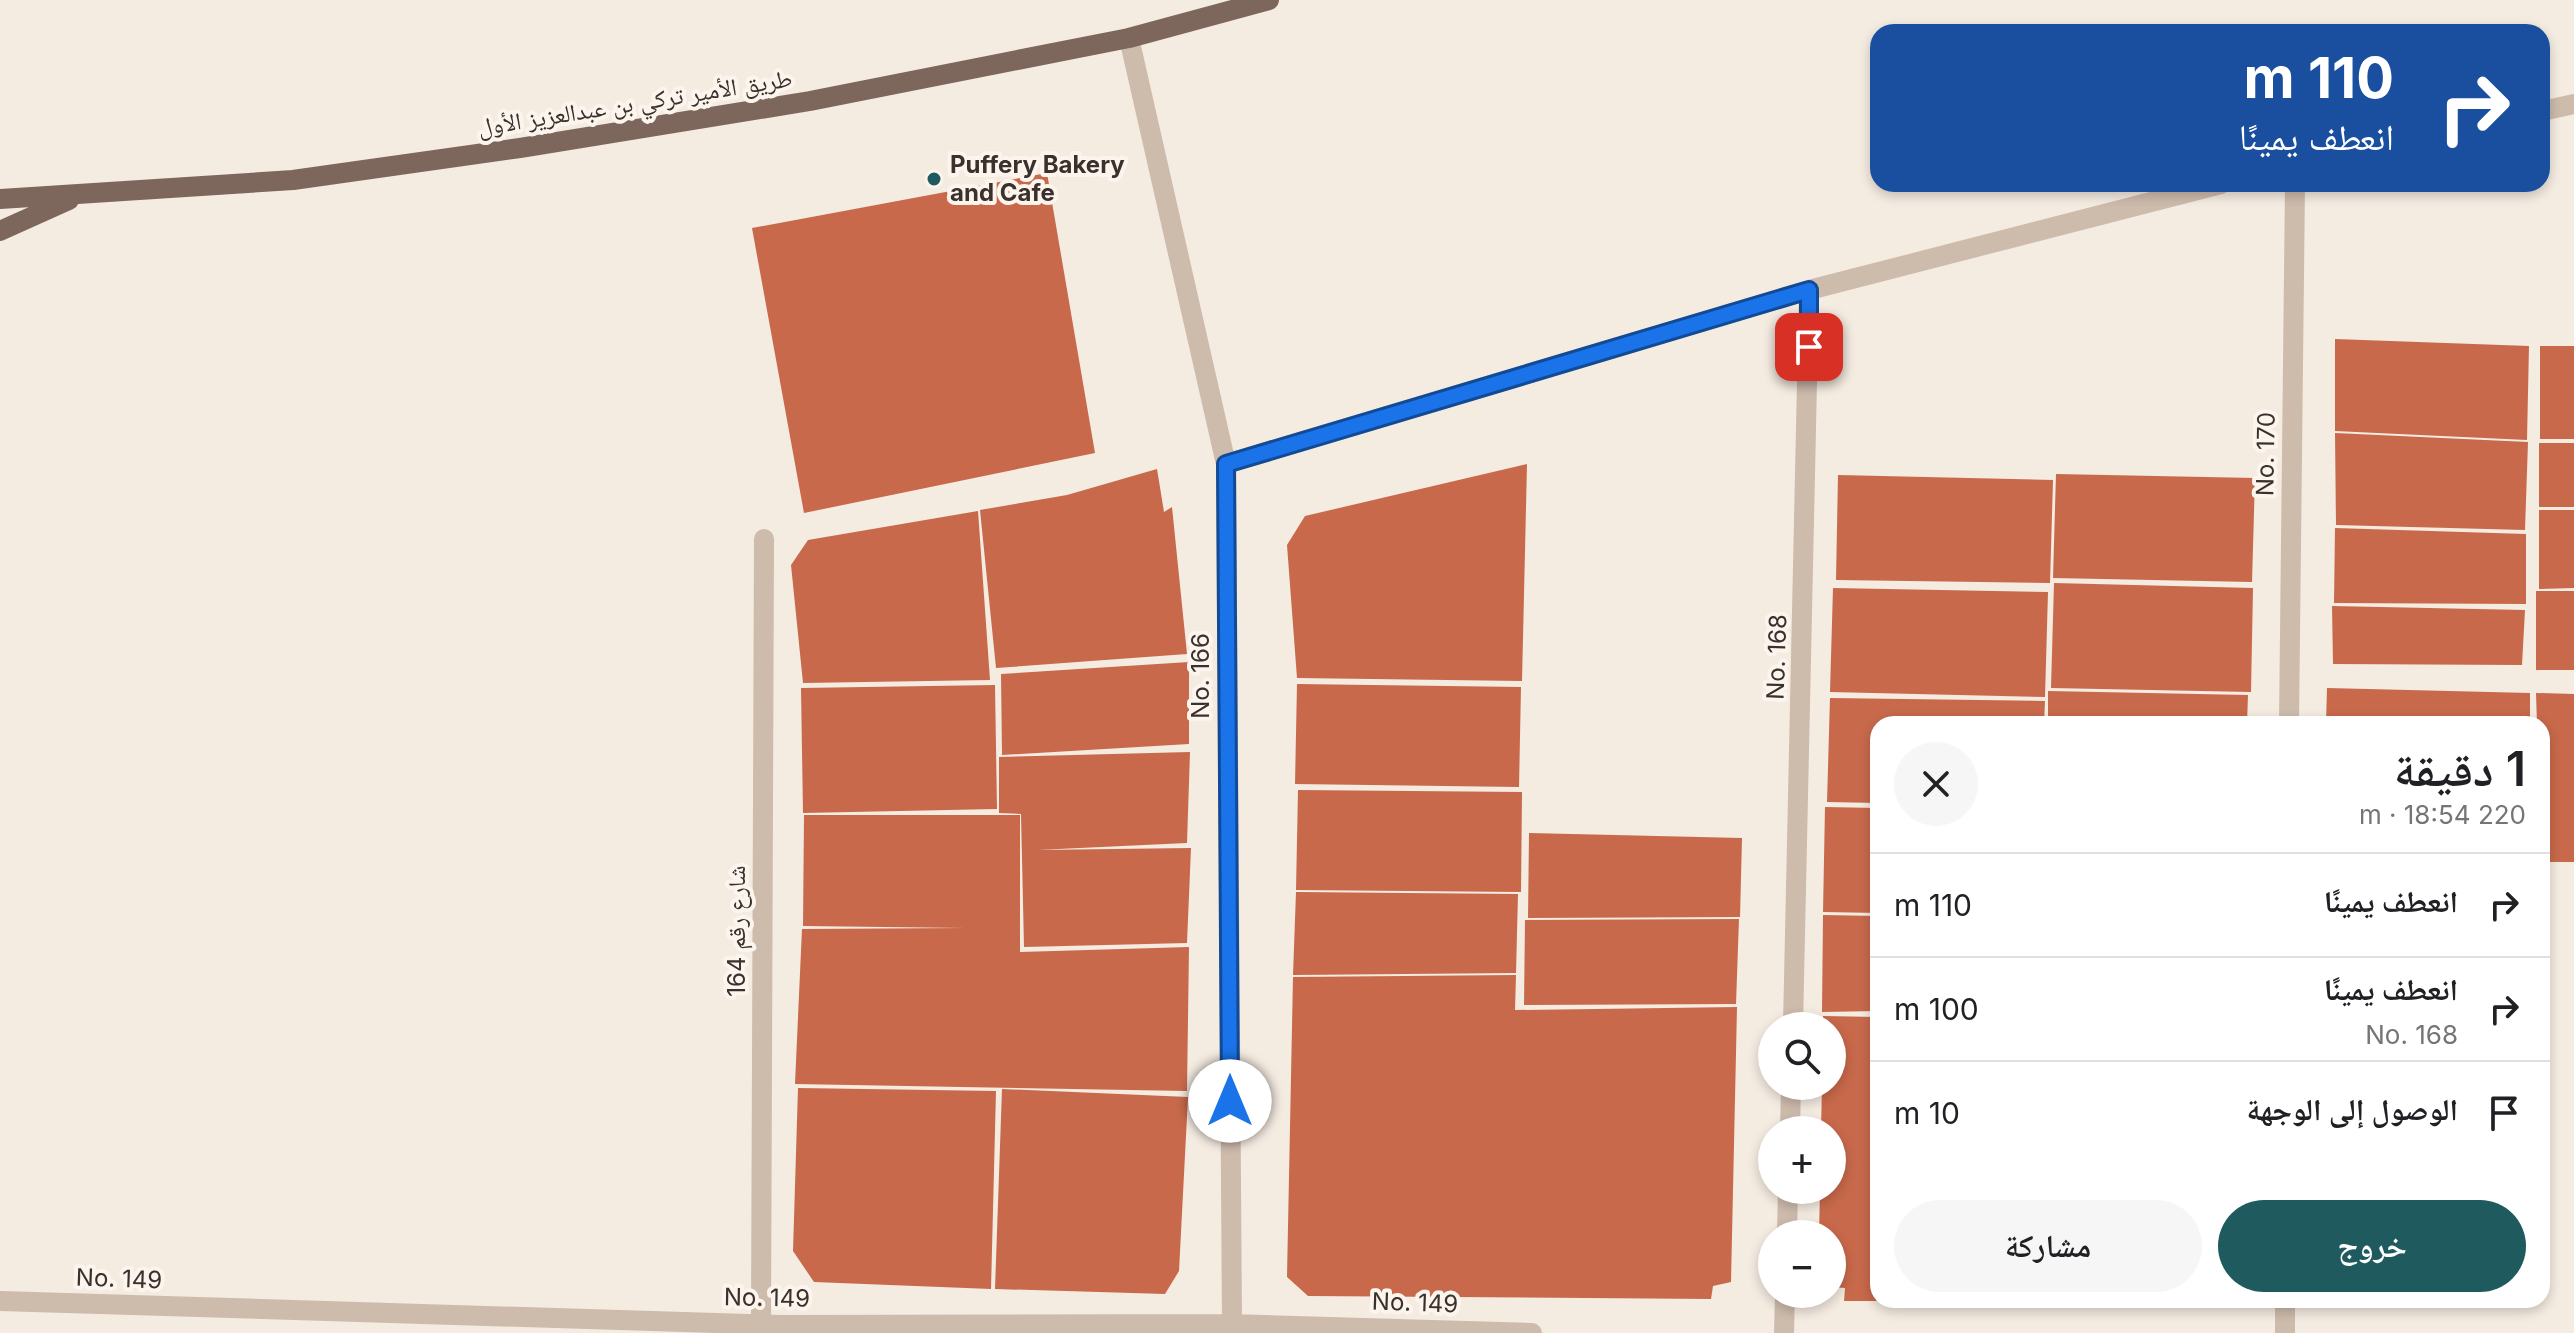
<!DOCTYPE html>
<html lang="ar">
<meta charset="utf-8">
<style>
:root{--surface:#fff;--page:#f6f6f6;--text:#202124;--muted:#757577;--line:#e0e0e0;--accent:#1f5a5e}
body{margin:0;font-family:Inter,"Noto Naskh Arabic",sans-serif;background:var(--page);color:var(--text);direction:rtl;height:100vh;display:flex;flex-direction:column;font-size:30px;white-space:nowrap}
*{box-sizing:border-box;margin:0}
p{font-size:26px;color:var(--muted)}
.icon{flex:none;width:44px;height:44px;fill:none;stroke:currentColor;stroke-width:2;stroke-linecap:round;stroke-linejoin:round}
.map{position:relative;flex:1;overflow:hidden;direction:ltr}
.drawer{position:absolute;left:1870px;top:716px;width:680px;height:592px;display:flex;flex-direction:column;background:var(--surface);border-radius:24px;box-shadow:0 4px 12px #0003;direction:rtl}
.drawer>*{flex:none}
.top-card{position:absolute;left:1870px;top:24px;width:680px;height:168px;border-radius:24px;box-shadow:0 4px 12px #0003;direction:rtl;background:#1a4fa0;color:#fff;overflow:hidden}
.controls{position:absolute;left:1758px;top:1012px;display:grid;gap:16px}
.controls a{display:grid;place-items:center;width:88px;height:88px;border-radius:50%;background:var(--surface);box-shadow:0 4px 12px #0003;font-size:40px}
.pin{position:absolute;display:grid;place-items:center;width:68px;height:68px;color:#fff;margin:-34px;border-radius:16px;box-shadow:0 4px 12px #0006}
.me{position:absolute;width:88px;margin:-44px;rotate:0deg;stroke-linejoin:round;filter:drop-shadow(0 0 6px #0008)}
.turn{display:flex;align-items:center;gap:28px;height:168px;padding:0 24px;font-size:36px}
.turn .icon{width:104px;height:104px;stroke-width:2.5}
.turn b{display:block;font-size:56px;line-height:68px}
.round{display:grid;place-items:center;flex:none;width:84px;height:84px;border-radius:42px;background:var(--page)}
.overview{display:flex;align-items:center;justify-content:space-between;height:136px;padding:0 24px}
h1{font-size:48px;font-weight:600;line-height:60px}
.action{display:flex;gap:16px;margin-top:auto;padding:16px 24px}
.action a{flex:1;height:92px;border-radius:48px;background:var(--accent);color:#fff;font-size:32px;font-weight:600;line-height:92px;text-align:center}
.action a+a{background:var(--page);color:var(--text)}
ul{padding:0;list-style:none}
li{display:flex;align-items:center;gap:24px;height:104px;padding:0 24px;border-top:2px solid var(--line)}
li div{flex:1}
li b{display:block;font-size:30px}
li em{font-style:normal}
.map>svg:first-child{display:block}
.building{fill:#c8694b}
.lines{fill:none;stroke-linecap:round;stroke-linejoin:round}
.minor{stroke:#cdbbac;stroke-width:20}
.major{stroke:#7d675c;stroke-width:20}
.route-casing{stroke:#114b97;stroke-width:20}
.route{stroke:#1a73e8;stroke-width:14}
.poi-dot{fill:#1f5a5e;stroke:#fbf5ee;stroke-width:3}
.labels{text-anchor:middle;stroke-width:8;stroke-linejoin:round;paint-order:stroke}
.street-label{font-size:24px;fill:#3b302b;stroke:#fbf5ee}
.poi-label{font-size:24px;font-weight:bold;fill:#3b302b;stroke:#fbf5ee;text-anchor:start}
</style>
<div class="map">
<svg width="2574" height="1333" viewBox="0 0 2574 1333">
<rect width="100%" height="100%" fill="#f4ebe1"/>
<path class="building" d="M1047 173 1095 453 804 513 752 228Z
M2335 339 2529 346 2527 440 2335 431Z
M2540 346H2574V439H2540Z
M2335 433 2528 442 2525 530 2336 525Z
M2539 443H2574V507H2539Z
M1527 464 1522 681 1297 678 1287 545 1305 516Z
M1157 469 1164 512 1172 507 1187 654 996 668 980 510 1067 495Z
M2056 474 2255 478 2252 582 2053 578Z
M1838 475 2053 480 2050 583 1836 580Z
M2539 510H2574V588L2539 589Z
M978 511 990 680 803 683 791 565 808 540Z
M2335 528 2526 534V604L2334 603Z
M2054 583 2253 588 2251 692 2051 688Z
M1833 588 2048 592 2045 697 1830 692Z
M2536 591H2574V670H2536Z
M2332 606 2525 610 2522 665 2333 664Z
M1189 662V744L1002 755 1001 674Z
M1297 684 1521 687 1519 787 1295 784Z
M995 685 997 809 803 813 801 688Z
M2327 688 2530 693V724H2326Z
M2048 691 2248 695 2247 724H2048Z
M2536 693 2574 694V862H2542V724H2537Z
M1830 698 2045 701 2044 724H1878V803L1827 802Z
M1190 752 1187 843 1037 850 1191 848 1187 943 1024 947 1021 814 999 813V757Z
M1298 790 1522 792 1521 892 1296 890Z
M1825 807 1878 808V913L1823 912Z
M804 815H1020V952L1189 947 1187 1091 795 1084 802 929 966 928 803 926Z
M1529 833 1742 838 1740 917 1528 918Z
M1296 892 1518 894 1516 973 1293 975Z
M1823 915 1878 916V1011L1822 1012Z
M1739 919 1736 1004 1524 1005 1525 920Z
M1516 975 1515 1010 1737 1007 1731 1282 1713 1286 1711 1299 1308 1296 1287 1277 1293 977Z
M1823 1016 1878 1017V1301H1844L1845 1288 1832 1287V1234H1819L1820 1190H1832V1130H1821L1822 1086H1832V1026H1823Z
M798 1088 996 1091 991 1289 814 1282 793 1251Z
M1002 1089 1188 1097 1179 1271 1165 1294 995 1289Z
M2336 1300H2422V1306Z
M2425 1300H2523V1307L2425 1306Z"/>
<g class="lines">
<path class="minor" d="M1129 38 1226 464 1232 1324
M2542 111 2574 104
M1226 464 1809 290 2221 184
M2289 724 2295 184
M1793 1026 1809 290
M1790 1130 1791 1086
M1787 1234 1788 1190
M0 1301 781 1325 1232 1324 1532 1333
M761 1324 764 539
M1784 1333 1785 1294
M2285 1333V1300"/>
<path class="major" d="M0 199 293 180 520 148 810 101 1129 38 1269 0
M0 231 69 200"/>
</g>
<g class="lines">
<g class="route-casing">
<path id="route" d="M1230 1101 1226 464 1809 290V347"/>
</g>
<use href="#route" class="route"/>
</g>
<circle class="poi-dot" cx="934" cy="179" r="8"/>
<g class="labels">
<g class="street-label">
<text transform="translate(635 103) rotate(-9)" y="8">طريق الأمير تركي بن عبدالعزيز الأول</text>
<text transform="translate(2266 454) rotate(-89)" y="8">No. 170</text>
<text transform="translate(1777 657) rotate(-88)" y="8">No. 168</text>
<text transform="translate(1201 676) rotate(-90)" y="8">No. 166</text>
<text transform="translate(737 931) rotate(-90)" y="8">شارع رقم 164</text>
<text transform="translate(119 1279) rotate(2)" y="8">No. 149</text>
<text transform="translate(767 1298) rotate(1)" y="8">No. 149</text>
<text transform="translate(1415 1303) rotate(2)" y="8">No. 149</text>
</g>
<g class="poi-label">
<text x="950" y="173">Puffery Bakery<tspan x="950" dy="28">and Cafe</tspan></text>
</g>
</g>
</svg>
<div class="controls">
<a><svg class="icon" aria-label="search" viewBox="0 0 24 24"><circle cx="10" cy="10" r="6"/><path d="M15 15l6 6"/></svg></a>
<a>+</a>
<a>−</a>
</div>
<div class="pin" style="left:1809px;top:347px;background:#d93025"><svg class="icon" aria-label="arrive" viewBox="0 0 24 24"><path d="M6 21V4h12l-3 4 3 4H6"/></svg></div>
<svg class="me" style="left:1230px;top:1101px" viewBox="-20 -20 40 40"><circle r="19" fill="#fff"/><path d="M0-13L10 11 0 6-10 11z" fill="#1a73e8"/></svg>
<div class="top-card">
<div class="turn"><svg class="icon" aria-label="right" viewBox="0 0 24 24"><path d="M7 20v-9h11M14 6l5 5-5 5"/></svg><div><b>110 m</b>انعطف يمينًا</div></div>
</div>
<section class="drawer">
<div class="overview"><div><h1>1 دقيقة</h1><p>220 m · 18:54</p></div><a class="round"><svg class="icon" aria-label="close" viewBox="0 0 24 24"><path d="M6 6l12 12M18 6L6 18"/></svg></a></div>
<ul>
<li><svg class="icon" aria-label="right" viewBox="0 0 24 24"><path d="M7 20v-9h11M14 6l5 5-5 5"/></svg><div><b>انعطف يمينًا</b></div><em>110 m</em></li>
<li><svg class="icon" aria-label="right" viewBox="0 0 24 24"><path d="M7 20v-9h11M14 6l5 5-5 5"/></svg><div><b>انعطف يمينًا</b><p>No. 168</p></div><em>100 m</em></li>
<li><svg class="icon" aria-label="arrive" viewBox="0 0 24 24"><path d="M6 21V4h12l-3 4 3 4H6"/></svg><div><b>الوصول إلى الوجهة</b></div><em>10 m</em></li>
</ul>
<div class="action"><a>خروج</a><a>مشاركة</a></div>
</section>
</div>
